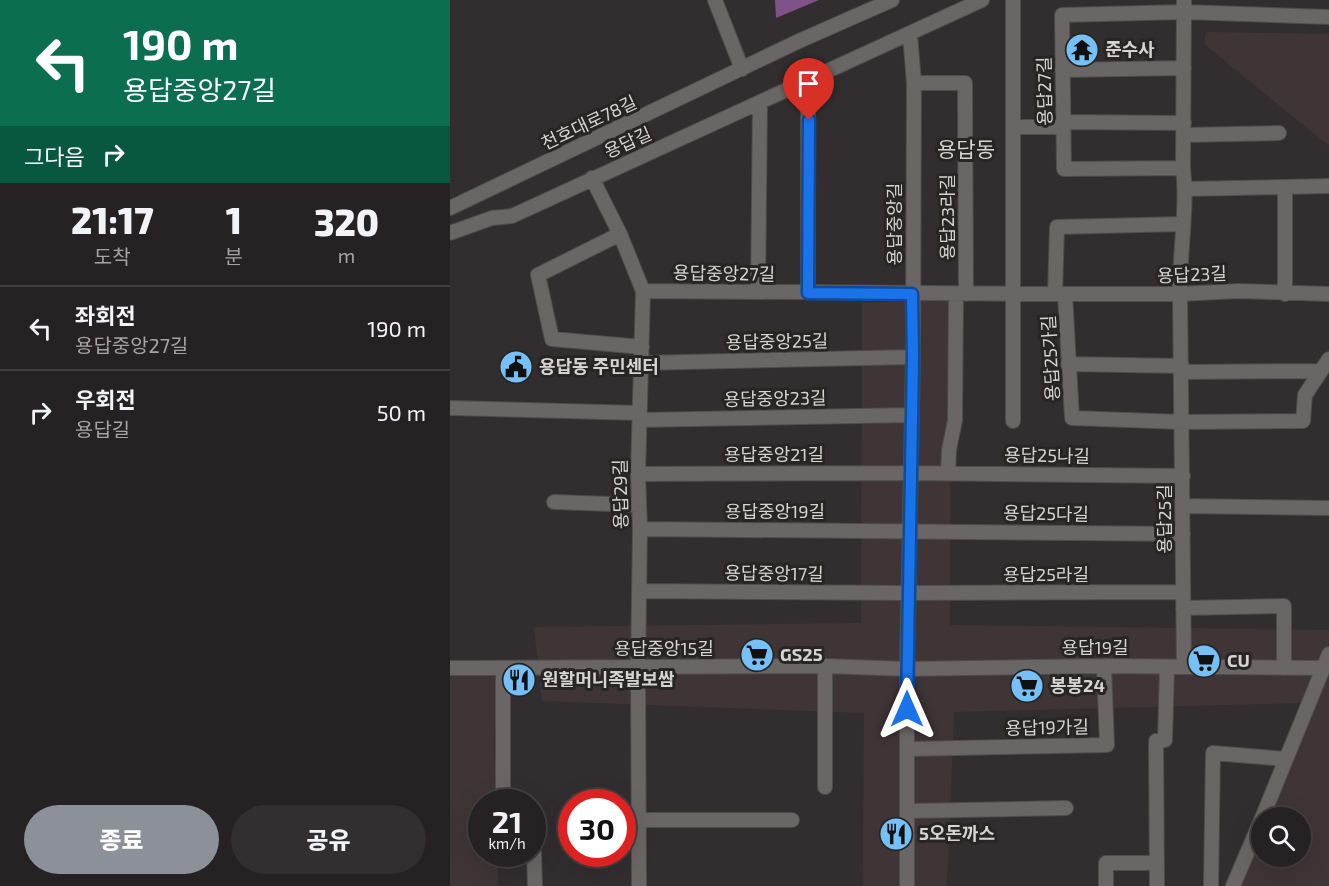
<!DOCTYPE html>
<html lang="ko">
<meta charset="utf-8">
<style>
:root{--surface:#262223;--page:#322f30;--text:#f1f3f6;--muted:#a4a4a6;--line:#423f41;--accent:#8c9099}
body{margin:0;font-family:"Exo 2","Noto Sans KR",sans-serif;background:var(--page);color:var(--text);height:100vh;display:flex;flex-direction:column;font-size:22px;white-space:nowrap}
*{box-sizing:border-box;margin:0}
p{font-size:20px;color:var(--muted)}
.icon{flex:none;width:33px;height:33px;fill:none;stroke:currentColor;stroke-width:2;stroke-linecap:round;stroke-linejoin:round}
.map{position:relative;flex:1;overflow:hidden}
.sheet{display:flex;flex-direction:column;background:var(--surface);width:450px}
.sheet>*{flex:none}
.banner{background:#0b6e4f;color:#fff;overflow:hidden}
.fabs{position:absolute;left:801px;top:807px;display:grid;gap:12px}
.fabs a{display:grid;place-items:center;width:60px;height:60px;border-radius:50%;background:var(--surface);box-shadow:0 6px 24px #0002,0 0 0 2px var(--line);font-size:30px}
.speed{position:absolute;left:18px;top:789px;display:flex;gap:12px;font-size:30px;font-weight:700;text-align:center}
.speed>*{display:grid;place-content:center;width:78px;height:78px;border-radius:50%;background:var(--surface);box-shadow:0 6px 24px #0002,0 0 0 2px var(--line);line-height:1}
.speed small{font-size:15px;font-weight:400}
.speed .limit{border:9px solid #d22;background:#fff;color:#111}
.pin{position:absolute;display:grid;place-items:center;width:51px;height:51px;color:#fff;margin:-62px -26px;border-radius:50% 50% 50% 0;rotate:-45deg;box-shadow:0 0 6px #0007}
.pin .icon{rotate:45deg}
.me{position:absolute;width:66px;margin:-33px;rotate:0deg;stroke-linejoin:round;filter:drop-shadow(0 0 4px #0008)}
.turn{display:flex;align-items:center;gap:21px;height:126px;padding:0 24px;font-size:27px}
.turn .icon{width:78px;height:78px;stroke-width:2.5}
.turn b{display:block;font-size:42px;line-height:51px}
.then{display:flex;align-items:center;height:57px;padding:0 24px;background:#0003;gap:12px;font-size:22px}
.eta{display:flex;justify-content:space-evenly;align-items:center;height:102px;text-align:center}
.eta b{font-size:36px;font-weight:800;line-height:42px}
.cta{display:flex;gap:12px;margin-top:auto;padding:12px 24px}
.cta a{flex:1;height:69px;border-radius:36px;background:var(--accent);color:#fff;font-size:24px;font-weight:800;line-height:69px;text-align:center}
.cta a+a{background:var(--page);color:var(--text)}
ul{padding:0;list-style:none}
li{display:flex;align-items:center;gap:18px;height:84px;padding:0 24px;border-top:2px solid var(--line)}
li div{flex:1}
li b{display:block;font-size:22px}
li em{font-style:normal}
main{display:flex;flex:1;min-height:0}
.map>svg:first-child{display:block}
.built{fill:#403536}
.water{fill:#7f538a}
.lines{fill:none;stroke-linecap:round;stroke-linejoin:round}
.minor-casing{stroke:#4f4c4c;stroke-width:16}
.minor{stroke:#6a6666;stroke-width:14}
.route-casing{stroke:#114b97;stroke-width:15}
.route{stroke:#1a73e8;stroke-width:10}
.labels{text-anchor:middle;stroke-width:6;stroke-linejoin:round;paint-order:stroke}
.poi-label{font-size:18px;font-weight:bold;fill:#d6d3d3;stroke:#282525;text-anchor:start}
.street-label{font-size:18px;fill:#d6d3d3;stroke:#282525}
.quarter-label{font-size:21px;fill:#d6d3d3;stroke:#282525}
</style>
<main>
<section class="sheet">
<div class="banner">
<div class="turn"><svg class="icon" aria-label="left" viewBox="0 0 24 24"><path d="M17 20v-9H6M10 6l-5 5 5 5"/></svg><div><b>190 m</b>용답중앙27길</div></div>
<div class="then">그다음<svg class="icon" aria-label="right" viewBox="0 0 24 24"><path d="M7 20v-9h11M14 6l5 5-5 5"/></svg></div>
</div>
<div class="eta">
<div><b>21:17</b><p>도착</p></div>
<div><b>1</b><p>분</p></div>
<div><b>320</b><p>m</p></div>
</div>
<ul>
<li><svg class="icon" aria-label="left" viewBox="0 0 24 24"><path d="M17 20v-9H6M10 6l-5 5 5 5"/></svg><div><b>좌회전</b><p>용답중앙27길</p></div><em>190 m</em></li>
<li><svg class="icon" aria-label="right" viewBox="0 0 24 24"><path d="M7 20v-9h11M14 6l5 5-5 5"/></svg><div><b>우회전</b><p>용답길</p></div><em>50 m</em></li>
</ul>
<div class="cta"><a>종료</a><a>공유</a></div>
</section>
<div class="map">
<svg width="879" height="886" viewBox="0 0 879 886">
<rect width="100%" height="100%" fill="#322e2f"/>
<path class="built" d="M756 32 879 34V146L754 44Z
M501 300 500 625 879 630V644L851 703 504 712 497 886H413L414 713 92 701 84 627 411 623 412 303Z
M879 657V886H782L811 821 812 856H850V818L813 817Z
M47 671 44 740 46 802H32V854H47L48 886H0V673Z"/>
<path class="water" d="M325 0H369L326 18Z"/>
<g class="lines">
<g class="minor-casing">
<path id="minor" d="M265 0 292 69
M612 70 734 68
M464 83H515L516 294
M613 122 734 123
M564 127H613
M734 135 829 133
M733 168 614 169 612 15 734 12 879 17
M142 178 170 234 193 291 188 474 190 529 188 667 189 886
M735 189 879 186
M0 208 349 41 442 0
M0 233 42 218 62 216 532 0
M170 234 88 275 102 339 192 347
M193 291 605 294H730L788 291 879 294
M308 292 310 102
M358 293V81
M605 294 607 227 733 224
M615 294 622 418 732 422 853 421 855 395 879 359
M835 294V187
M191 363 463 357
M618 364 732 366
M732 372 871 371
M0 408 190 413
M190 420 462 415
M563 421V0
M498 473 499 450 505 420 506 294
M188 474 461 473 733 476
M104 502 189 505
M733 506 879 508
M190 529 733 534
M189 591 458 593 733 592
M733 608 834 606V668
M734 667C733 543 732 419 730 296 729 253 738 210 733 168L734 0
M0 668 375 666 457 669 654 666 872 668
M53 668V802
M458 749 657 745 654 666
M375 787V666
M458 811 616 808
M812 818 879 654
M187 820H342
M84 852 85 886
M457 886V669L463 357 464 83 460 34
M656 886V863H707
M707 886 706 741 715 740 717 667
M761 886 763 753 836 759
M783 886 812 818"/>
</g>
<use href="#minor" class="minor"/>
</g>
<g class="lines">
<g class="route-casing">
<path id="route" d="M359 120 358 293 462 294 463 357 457 709"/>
</g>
<use href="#route" class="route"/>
</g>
<defs>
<g id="temple-disc" transform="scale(1.725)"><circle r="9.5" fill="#75c0f6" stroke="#282525"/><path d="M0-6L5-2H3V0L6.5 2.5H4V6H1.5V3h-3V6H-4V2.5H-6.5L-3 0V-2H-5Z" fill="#111"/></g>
<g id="civic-disc" transform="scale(1.725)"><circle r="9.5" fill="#75c0f6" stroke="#282525"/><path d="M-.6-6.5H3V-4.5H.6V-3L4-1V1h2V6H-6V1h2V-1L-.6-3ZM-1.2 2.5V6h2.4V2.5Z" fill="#111"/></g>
<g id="supermarket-disc" transform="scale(1.725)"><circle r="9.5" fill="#75c0f6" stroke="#282525"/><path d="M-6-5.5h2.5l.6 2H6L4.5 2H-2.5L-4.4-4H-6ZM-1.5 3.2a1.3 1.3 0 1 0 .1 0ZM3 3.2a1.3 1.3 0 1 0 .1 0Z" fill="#111"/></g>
<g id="restaurant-disc" transform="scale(1.725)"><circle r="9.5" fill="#75c0f6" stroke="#282525"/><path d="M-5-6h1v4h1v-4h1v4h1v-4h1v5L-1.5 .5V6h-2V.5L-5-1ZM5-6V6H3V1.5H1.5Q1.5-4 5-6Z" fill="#111"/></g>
</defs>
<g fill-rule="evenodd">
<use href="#temple-disc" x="632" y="50"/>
<use href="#civic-disc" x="66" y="367"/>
<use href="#supermarket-disc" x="307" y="655"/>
<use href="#supermarket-disc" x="754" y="661"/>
<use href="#restaurant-disc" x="69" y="680"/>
<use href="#supermarket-disc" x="577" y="686"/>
<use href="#restaurant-disc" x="446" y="834"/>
</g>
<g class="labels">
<g class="poi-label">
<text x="655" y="56">준수사</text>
<text x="89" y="373">용답동 주민센터</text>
<text x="330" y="661">GS25</text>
<text x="777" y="667">CU</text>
<text x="92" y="686">원할머니족발보쌈</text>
<text x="600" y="692">봉봉24</text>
<text x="469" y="840">5오돈까스</text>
</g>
<g class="street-label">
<text transform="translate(595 91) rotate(-91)" y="6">용답27길</text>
<text transform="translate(139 123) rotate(-25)" y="6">천호대로78길</text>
<text transform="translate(178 143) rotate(-24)" y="6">용답길</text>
<text transform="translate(498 217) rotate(-90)" y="6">용답23라길</text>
<text transform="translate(445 224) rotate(-90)" y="6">용답중앙길</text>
<text transform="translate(274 274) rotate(1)" y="6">용답중앙27길</text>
<text transform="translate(742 275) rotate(-2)" y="6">용답23길</text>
<text transform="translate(327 342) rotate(-1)" y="6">용답중앙25길</text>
<text transform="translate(601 358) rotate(-93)" y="6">용답25가길</text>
<text transform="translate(325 399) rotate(-1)" y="6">용답중앙23길</text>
<text x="324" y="461">용답중앙21길</text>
<text transform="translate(597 456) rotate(1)" y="6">용답25나길</text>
<text transform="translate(171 494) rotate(-91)" y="6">용답29길</text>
<text x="325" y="518">용답중앙19길</text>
<text transform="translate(596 514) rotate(1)" y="6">용답25다길</text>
<text transform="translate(715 519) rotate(-90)" y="6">용답25길</text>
<text transform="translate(324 574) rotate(1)" y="6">용답중앙17길</text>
<text x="596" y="581">용답25라길</text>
<text x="645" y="654">용답19길</text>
<text x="214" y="655">용답중앙15길</text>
<text transform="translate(597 728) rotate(-1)" y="6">용답19가길</text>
</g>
<g class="quarter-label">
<text x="516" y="157">용답동</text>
</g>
</g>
</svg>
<div class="fabs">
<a><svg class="icon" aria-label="search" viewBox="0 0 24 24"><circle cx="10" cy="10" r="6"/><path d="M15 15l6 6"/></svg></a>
</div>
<div class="speed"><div>21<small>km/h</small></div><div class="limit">30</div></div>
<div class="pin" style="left:359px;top:120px;background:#d93025"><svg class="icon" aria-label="arrive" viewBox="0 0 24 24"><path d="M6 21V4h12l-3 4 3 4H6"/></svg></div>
<svg class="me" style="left:457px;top:709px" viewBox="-20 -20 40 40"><path d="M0-17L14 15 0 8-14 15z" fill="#1a73e8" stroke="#fff" stroke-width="4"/></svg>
</div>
</main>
